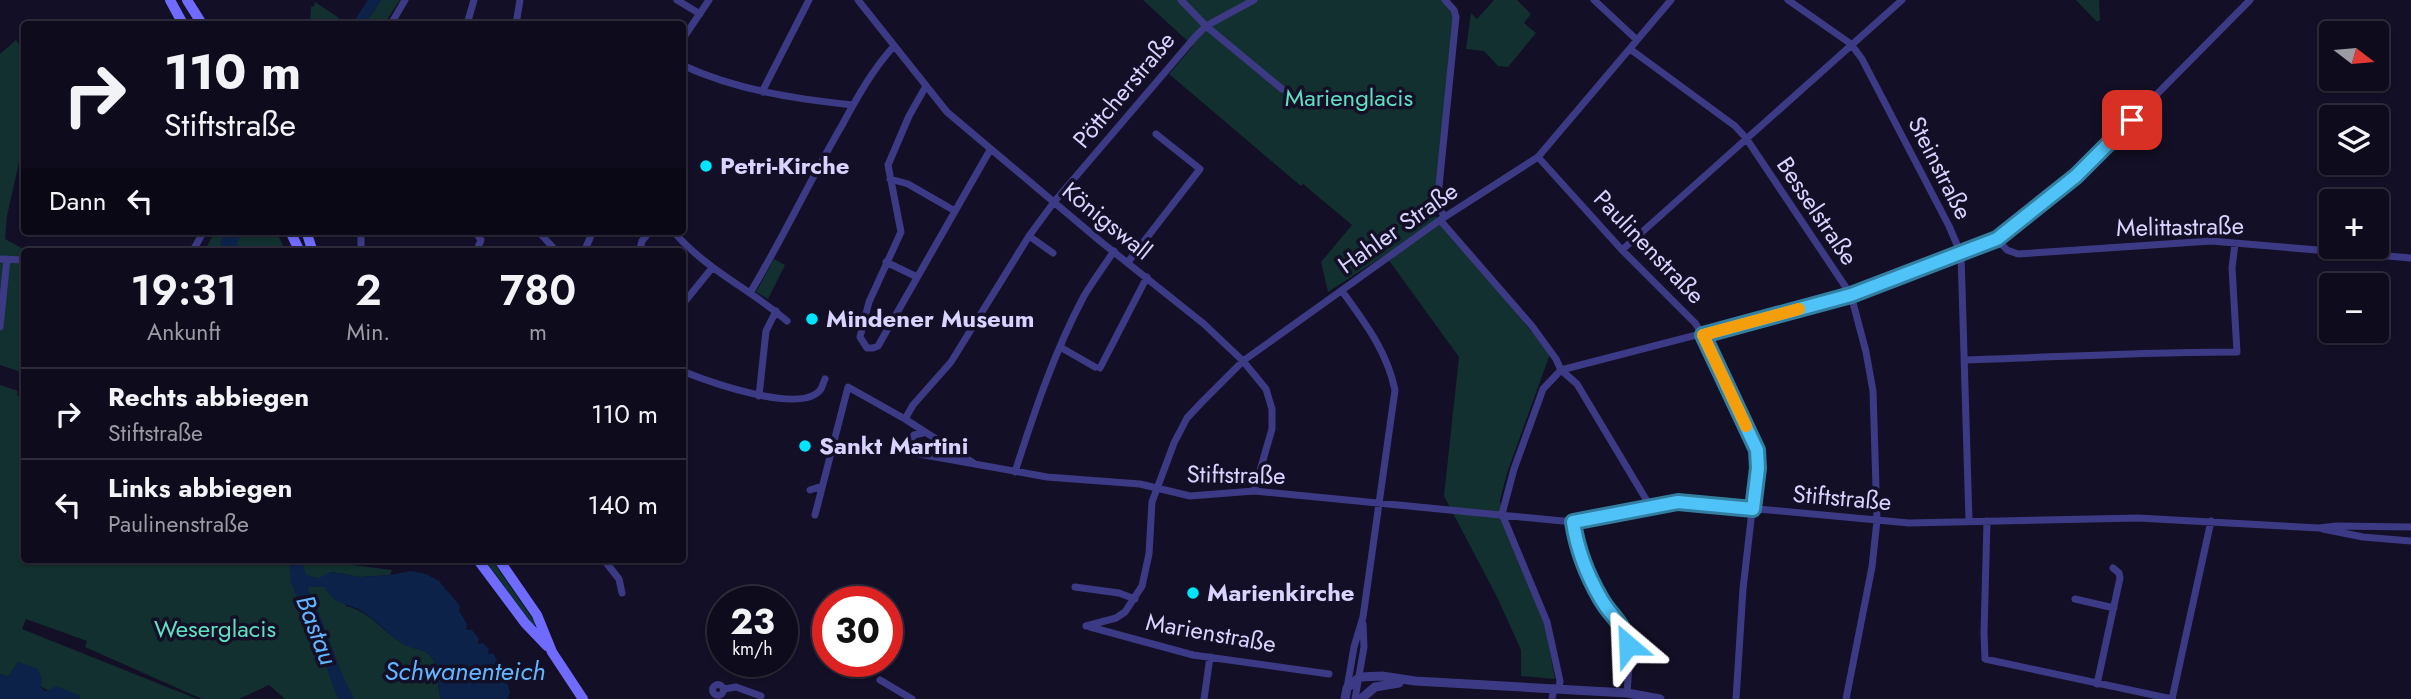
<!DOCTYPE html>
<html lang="de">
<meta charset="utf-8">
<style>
:root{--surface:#0e0b1c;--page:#171425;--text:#f1f3f6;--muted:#9b9ba3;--line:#2e2b3b}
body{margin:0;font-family:Jost,sans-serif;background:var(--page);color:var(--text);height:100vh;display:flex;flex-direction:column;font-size:26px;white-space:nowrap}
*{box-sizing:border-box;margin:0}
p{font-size:23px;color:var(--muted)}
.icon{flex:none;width:38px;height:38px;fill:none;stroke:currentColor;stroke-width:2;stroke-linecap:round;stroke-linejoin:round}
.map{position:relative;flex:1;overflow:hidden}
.panel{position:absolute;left:21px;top:248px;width:665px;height:315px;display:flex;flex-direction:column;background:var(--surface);border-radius:7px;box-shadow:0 2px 5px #0004,0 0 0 2px var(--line)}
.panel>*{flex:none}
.banner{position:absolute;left:21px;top:21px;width:665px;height:214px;border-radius:7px;box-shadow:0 2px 5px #0004,0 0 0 2px var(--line);background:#0e0b1c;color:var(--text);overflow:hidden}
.needle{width:46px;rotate:106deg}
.buttons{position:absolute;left:2319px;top:21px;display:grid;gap:14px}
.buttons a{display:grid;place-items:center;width:70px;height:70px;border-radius:7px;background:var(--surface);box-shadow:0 2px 5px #0004,0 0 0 2px var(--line);font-size:35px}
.speed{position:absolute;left:707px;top:586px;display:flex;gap:14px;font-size:35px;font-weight:700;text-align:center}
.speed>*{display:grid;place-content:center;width:91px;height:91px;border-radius:50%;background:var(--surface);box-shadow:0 2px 5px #0004,0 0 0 2px var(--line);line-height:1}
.speed small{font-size:18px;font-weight:400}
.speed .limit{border:10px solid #d22;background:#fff;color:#111}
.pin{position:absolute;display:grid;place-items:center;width:60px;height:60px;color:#fff;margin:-30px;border-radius:14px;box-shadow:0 4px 10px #0006}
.me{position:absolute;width:77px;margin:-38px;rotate:334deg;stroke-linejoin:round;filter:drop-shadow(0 0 5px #0008)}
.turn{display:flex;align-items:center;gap:24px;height:147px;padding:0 28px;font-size:32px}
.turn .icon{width:91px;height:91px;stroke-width:2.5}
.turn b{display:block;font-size:49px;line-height:60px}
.then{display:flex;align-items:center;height:66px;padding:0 28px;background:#0003;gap:14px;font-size:26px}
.eta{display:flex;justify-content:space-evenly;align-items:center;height:119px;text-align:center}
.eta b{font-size:42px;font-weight:600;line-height:49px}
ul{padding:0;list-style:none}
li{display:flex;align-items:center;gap:21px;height:91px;padding:0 28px;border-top:2px solid var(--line)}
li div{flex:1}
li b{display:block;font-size:26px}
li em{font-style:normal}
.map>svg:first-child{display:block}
.green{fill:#12302f}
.water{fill:#0c2248}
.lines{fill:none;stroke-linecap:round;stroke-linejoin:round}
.minor{stroke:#3d3a85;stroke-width:7}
.tertiary{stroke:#3d3a85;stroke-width:9}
.secondary{stroke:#6f6bff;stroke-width:10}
.route-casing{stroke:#337fa1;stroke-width:18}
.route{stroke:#4fc3f7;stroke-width:12}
.slow{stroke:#f59e0b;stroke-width:12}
.poi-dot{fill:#00e5ff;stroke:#130f26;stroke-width:2.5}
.labels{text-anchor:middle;stroke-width:7;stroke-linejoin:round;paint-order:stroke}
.street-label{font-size:24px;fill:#d9d4ff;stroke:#130f26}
.park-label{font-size:24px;fill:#5fe0c0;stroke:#130f26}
.poi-label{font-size:24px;font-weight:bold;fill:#d9d4ff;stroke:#130f26;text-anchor:start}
.water-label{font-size:26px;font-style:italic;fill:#62b6ff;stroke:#130f26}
</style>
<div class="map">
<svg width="2411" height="699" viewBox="0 0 2411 699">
<rect width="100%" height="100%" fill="#130f26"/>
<path class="green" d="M381 0H400L384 24H365Z
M1143 0H1445L1459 17 1433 207 1436 216 1550 354 1507 473 1500 500 1502 514 1544 620 1555 679 1521 676V650L1497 597 1444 496 1459 357 1385 255 1328 292 1321 262 1352 225 1303 184 1301 186 1169 74 1193 46Z
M1494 0H1517L1531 14 1524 23 1536 33 1508 67 1498 66 1484 51 1466 49 1471 13 1477 19Z
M2076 0H2099L2100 20 2097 22Z
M315 2 339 18 334 24H310L311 7 314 6Z
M16 40 24 50V140L7 216 5 239 29 252H24V373L0 365V54Z
M215 231H276L286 252H204Z
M774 259 785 265 768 299 756 292Z
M0 385 18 391 17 395 24 398V560H313L392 570 390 575 360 577 331 572 346 606C372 612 384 634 406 645 416 650 429 649 434 661 439 672 437 687 441 699H285L269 685 239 699H202L85 647 87 641 26 619 22 629 197 699H80L79 696C40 690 44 692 18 662L8 677 0 674Z
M485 560H492L536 624 533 625Z"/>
<path class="water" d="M368 0H381L365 24H352Z
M225 231H242L234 252H224L220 243Z
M289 560H302L306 575 319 578 331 572 360 577 390 575 411 571 426 574 439 581 460 606 459 611 467 624 466 630H472L479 639 478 644 483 643 489 649 488 654 493 653 501 668 500 672 505 673 510 693 507 699H441C437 687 440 667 431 657 424 648 416 650 407 646 390 637 378 621 360 610 344 602 334 605 325 587H309L308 590C327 625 335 664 354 699H338L308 618 298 600 291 582Z
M18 662 38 669 42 679 41 688 46 691 57 686 80 696V699H0V674L8 677Z"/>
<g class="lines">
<path class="minor" d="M677 0 700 14
M858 0 947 112 1100 241 1204 324 1243 361 1266 389 1272 409V429L1254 491
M1181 0 1206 26 1282 89
M1445 0 1454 10 1456 17 1437 206 1445 217
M1594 0 1637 40
M1788 0 1851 44 1862 59 1949 226 1961 254 1969 521
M391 24 405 0
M467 24 474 0
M516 24 520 0
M682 40 709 0
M1630 49 1735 126 1746 138 1851 295 1866 352 1873 391 1877 520 1872 567 1846 699
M682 65C736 90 795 99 853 105
M926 86 909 116 888 165 901 232 869 302 860 337 867 348H873L878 346 990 150
M762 92 809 0
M1538 157 1622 250 1695 323 1703 335 1755 443 1758 459 1743 589 1736 699
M890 179 908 184 955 211
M1440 220 1532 326 1556 359 1561 370
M361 231V252
M475 231 481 240 476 252
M538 231 557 252
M673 231C705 269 750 289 787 321
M1029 236 1053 253
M1997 239 2007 250 2018 254 2211 241 2411 258
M1622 250 1902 0
M192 252 204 231
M584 252 593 231
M639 252 642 241 650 231
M0 259 24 260
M886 262 917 277
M1128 262 1200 169 1156 134
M1342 291C1365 323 1387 351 1395 390L1363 617 1354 647 1347 688
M750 293C783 238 809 182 841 127 857 98 872 70 894 46
M682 305 712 268
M0 327 7 259
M1060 347 1095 367
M1966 360C2056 357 2146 352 2237 352L2232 268 2235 243
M1100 368 1147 277
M1561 370 1577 384 1650 506
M682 371C707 381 802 416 821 389 822 387 824 381 825 379
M759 396 766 331 776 311
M905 419 913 405 951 362 1029 236 1054 202 1195 37 1206 26 1254 0
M923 433 914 435 910 442 912 450 919 454 1047 477 1140 484 1190 496 1254 491 1573 522 1650 506 1683 502 1909 523 2138 518 2319 528 2336 526 2411 527
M1015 472C1034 413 1054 352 1084 296 1093 281 1104 266 1114 251
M810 490 822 486
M815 515 848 387 905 419 975 464
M1987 521 1984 633 1985 659 2172 699
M1573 522C1577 549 1586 575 1600 599 1608 612 1620 619 1626 634 1632 653 1628 674 1627 693
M2323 529 2363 537 2411 541
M604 560 619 579 622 593
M1075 587 1119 593 1135 599
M2075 599 2114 608
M1086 626 1116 618 1125 612 1142 586 1149 554 1152 502 1174 443 1187 418 1202 402 1243 361 1440 220 1538 157 1671 0
M1090 627 1193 655 1329 674
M880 680 912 699
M2097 684 2120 578 2119 573 2113 568
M712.5 690a5.5 5.5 0 1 1 11 0a5.5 5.5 0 1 1-11 0Z
M724 689 736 687 761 696
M1559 689 1560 681 1547 622 1502 514 1514 469 1543 389 1561 370 1851 295 1997 239 2076 176 2250 0
M1204 699 1210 657
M1355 699 1364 647 1363 624
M1552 699 1554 688
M2172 699 2211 521"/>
<path class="tertiary" d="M1345 699 1347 688 1360 677 1382 676 1415 681 1627 693 1660 699
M1361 699 1375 687 1399 683"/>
<path class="secondary" d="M170 0 183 24
M187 0 202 24
M290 231 300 252
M306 231 313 252
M478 560 525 623 547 646
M499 560 537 615 552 652 583 699"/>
</g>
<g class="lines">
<g class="route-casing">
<path id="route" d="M1628 645C1622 620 1612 618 1601 599 1587 575 1577 549 1573 522L1678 502 1753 509 1758 468 1757 450 1703 335 1851 295 1997 239 2076 176 2132 120"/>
</g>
<use href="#route" class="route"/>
<path class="slow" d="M1746 426 1703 335 1799 309"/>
</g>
<g class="poi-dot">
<circle cx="706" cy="166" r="7"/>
<circle cx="812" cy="319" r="7"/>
<circle cx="805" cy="446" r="7"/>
<circle cx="1193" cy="593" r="7"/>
</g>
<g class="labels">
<g class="street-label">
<text transform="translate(1124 90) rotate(-50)" y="8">Pöttcherstraße</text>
<text transform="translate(1940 168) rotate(63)" y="8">Steinstraße</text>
<text transform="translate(1817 211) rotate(56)" y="8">Besselstraße</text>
<text transform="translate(1107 221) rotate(39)" y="8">Königswall</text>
<text transform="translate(2180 227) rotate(-1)" y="8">Melittastraße</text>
<text transform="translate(1398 228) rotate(-35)" y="8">Hahler Straße</text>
<text transform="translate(1649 247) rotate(46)" y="8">Paulinenstraße</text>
<text transform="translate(1236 475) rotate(1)" y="8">Stiftstraße</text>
<text transform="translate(1842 498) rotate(5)" y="8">Stiftstraße</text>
<text transform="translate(1211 633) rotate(10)" y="8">Marienstraße</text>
</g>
<g class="park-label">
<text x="1349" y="106">Marienglacis</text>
<text x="215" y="637">Weserglacis</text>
</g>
<g class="poi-label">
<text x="720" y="174">Petri-Kirche</text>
<text x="826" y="327">Mindener Museum</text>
<text x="819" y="454">Sankt Martini</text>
<text x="1207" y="601">Marienkirche</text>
</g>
<g class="water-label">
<text transform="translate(317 630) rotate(69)" y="9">Bastau</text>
<text x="465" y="680">Schwanenteich</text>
</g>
</g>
</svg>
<div class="buttons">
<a><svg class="needle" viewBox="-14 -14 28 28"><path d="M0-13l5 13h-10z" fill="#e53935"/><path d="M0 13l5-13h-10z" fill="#9b9ba3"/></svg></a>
<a><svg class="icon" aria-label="layers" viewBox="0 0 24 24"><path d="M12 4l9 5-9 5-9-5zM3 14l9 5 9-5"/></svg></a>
<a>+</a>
<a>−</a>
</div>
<div class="speed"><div>23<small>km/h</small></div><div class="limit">30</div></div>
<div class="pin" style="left:2132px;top:120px;background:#d93025"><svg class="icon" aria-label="arrive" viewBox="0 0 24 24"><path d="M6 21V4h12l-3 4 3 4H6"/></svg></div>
<svg class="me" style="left:1628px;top:645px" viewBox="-20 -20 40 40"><path d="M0-17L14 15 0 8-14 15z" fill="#4fc3f7" stroke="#fff" stroke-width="4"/></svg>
<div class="banner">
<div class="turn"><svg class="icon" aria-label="right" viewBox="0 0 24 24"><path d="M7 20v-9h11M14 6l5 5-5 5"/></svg><div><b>110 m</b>Stiftstraße</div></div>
<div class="then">Dann<svg class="icon" aria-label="left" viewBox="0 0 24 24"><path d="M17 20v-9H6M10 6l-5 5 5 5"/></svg></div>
</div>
<section class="panel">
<div class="eta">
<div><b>19:31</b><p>Ankunft</p></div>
<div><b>2</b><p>Min.</p></div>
<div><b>780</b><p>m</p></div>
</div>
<ul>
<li><svg class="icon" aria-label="right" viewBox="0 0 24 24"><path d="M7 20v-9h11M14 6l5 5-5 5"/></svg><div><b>Rechts abbiegen</b><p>Stiftstraße</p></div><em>110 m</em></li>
<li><svg class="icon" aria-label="left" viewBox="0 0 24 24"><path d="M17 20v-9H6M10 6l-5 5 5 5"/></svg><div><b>Links abbiegen</b><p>Paulinenstraße</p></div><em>140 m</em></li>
</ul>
</section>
</div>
